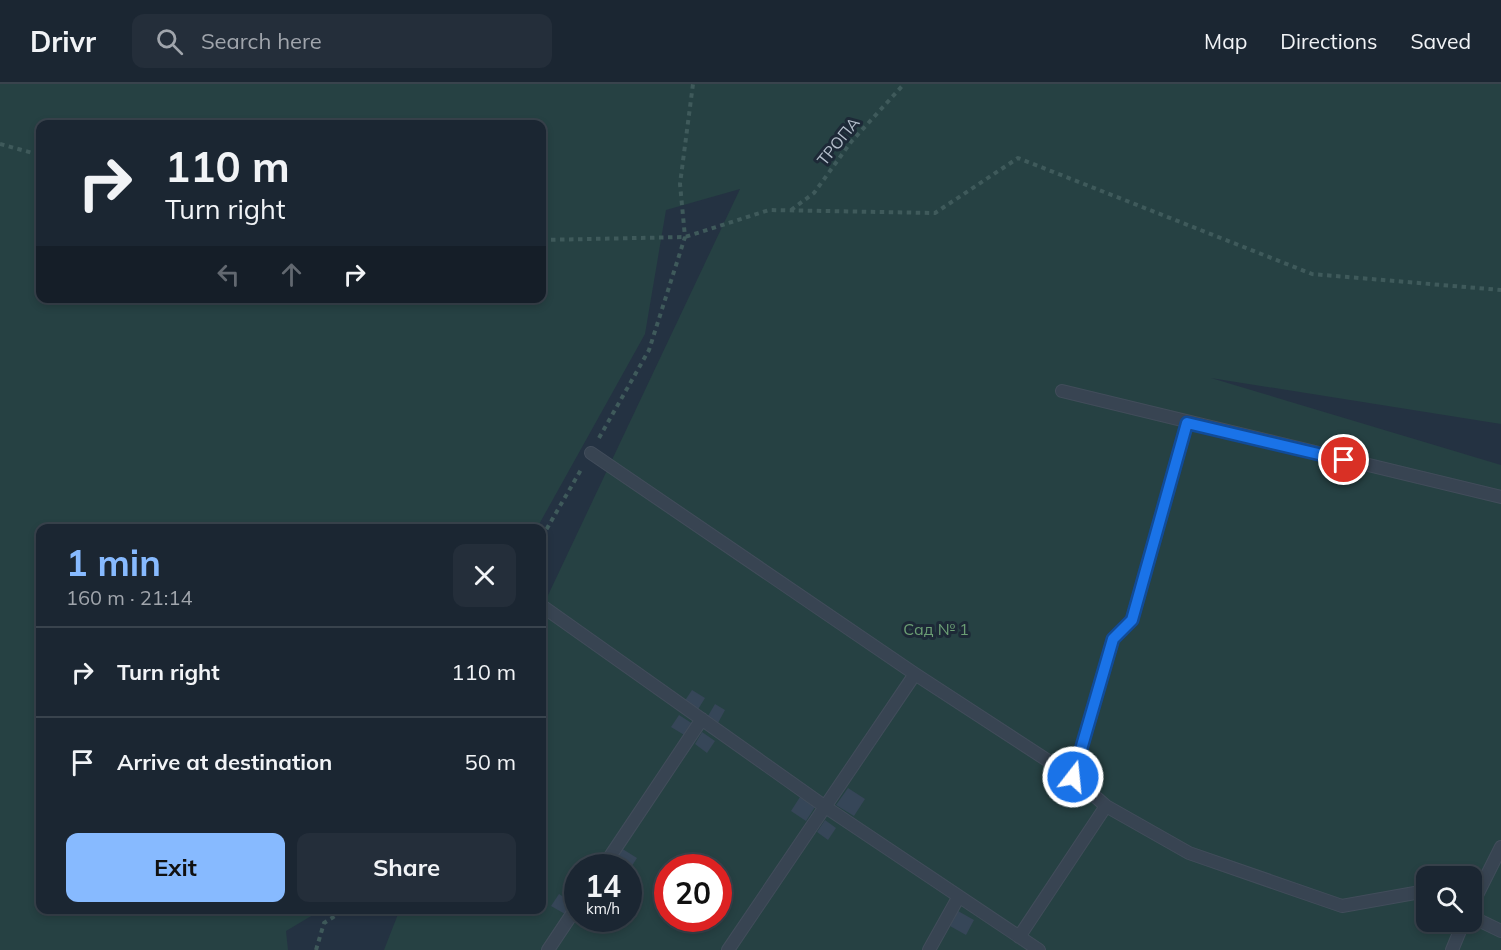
<!DOCTYPE html>
<meta charset="utf-8">
<style>
:root{--surface:#1b2632;--page:#242e3a;--text:#f1f3f6;--muted:#a0a5ac;--line:#39434d;--accent:#87baff}
body{margin:0;font-family:Mulish,sans-serif;background:var(--page);color:var(--text);height:100vh;display:flex;flex-direction:column;font-size:22px;white-space:nowrap}
*{box-sizing:border-box;margin:0}
p{font-size:20px;color:var(--muted)}
.icon{flex:none;width:33px;height:33px;fill:none;stroke:currentColor;stroke-width:2;stroke-linecap:round;stroke-linejoin:round}
.map{position:relative;flex:1;overflow:hidden}
.panel{position:absolute;left:36px;top:440px;width:510px;height:390px;display:flex;flex-direction:column;background:var(--surface);border-radius:12px;box-shadow:0 3px 9px #0003,0 0 0 2px var(--line)}
.panel>*{flex:none}
.hud{position:absolute;left:36px;top:36px;width:510px;height:183px;border-radius:12px;box-shadow:0 3px 9px #0003,0 0 0 2px var(--line);background:#1b2632;color:var(--text);overflow:hidden}
.controls{position:absolute;left:1416px;top:782px;display:grid;gap:12px}
.controls a{display:grid;place-items:center;width:66px;height:66px;border-radius:12px;background:var(--surface);box-shadow:0 3px 9px #0003,0 0 0 2px var(--line);font-size:30px}
.speed{position:absolute;left:564px;top:770px;display:flex;gap:12px;font-size:30px;font-weight:700;text-align:center}
.speed>*{display:grid;place-content:center;width:78px;height:78px;border-radius:50%;background:var(--surface);box-shadow:0 3px 9px #0003,0 0 0 2px var(--line);line-height:1}
.speed small{font-size:15px;font-weight:400}
.speed .limit{border:9px solid #d22;background:#fff;color:#111}
.pin{position:absolute;display:grid;place-items:center;width:51px;height:51px;color:#fff;margin:-26px;border:3px solid #fff;border-radius:50%;box-shadow:0 2px 6px #0007}
.me{position:absolute;width:66px;margin:-33px;rotate:16deg;stroke-linejoin:round;filter:drop-shadow(0 0 4px #0008)}
.turn{display:flex;align-items:center;gap:21px;height:126px;padding:0 30px;font-size:27px}
.turn .icon{width:78px;height:78px;stroke-width:2.5}
.turn b{display:block;font-size:42px;line-height:51px}
.lanes{display:flex;align-items:center;height:57px;padding:0 30px;background:#0003;justify-content:center;gap:30px;direction:ltr}
.lanes .off{opacity:.35}
.round{display:grid;place-items:center;flex:none;width:63px;height:63px;border-radius:12px;background:var(--page)}
.summary{display:flex;align-items:center;justify-content:space-between;height:102px;padding:0 30px}
h1{font-size:36px;font-weight:700;line-height:45px;color:var(--accent)}
.cta{display:flex;gap:12px;margin-top:auto;padding:12px 30px}
.cta a{flex:1;height:69px;border-radius:12px;background:var(--accent);color:#111;font-size:24px;font-weight:700;line-height:69px;text-align:center}
.cta a+a{background:var(--page);color:var(--text)}
ul{padding:0;list-style:none}
li{display:flex;align-items:center;gap:18px;height:90px;padding:0 30px;border-top:2px solid var(--line)}
li div{flex:1}
li b{display:block;font-size:22px}
li em{font-style:normal}
header{display:flex;align-items:center;gap:36px;box-sizing:border-box;height:84px;padding:0 30px;background:var(--surface);border-bottom:2px solid var(--line)}
header strong{font-size:28px}
nav{display:flex;gap:33px;margin-inline-start:auto;font-size:21px}
.search{width:420px;height:54px;background:var(--page);display:flex;align-items:center;gap:15px;box-sizing:border-box;padding:0 21px;border-radius:12px;color:var(--muted);font-size:22px}
.map>svg:first-child{display:block}
.green{fill:#264143;fill-rule:evenodd}
.building{fill:#364658}
.lines{fill:none;stroke-linecap:round;stroke-linejoin:round}
.service-casing{stroke:#424d5b;stroke-width:14}
.path{stroke:#3f5a5b;stroke-width:4;stroke-dasharray:4.5 4.5;stroke-linecap:butt}
.service{stroke:#384452;stroke-width:12}
.route-casing{stroke:#114b97;stroke-width:15}
.route{stroke:#1a73e8;stroke-width:10}
.labels{text-anchor:middle;stroke-width:6;stroke-linejoin:round;paint-order:stroke}
.street-label{font-size:16px;fill:#b5bfcc;stroke:#1d2937}
.park-label{font-size:16px;fill:#6b9e74;stroke:#1d2937}
</style>
<header>
<strong>Drivr</strong>
<div class="search"><svg class="icon" aria-label="search" viewBox="0 0 24 24"><circle cx="10" cy="10" r="6"/><path d="M15 15l6 6"/></svg>Search here</div>
<nav><a>Map</a><a>Directions</a><a>Saved</a></nav>
</header>
<div class="map">
<svg width="1501" height="866" viewBox="0 0 1501 866">
<rect width="100%" height="100%" fill="#243242"/>
<path class="green" d="M0 0H1501V340L1211 294 1501 381V866H384L400 825H542V524L740 105 666 126 645 250 537 444H40V825H323L286 847 288 866H0ZM40 40H542V214H40ZM578 783H628V834H578ZM668 783H718V834H668ZM1426 792H1472V837H1426Z"/>
<path class="building" d="M692 606 705 614 697 627 684 618Z
M715 620 725 626 718 639 708 632Z
M679 631 693 640 686 652 671 643Z
M702 648 715 657 707 669 695 660Z
M848 704 865 715 854 732 836 721Z
M800 713 815 723 806 737 791 727Z
M825 736 836 744 828 756 817 748Z
M621 764 637 774 628 788V783H618L612 779Z
M559 810 573 819 565 830 551 822Z
M958 827 974 836 966 851 950 842Z"/>
<g class="lines">
<g class="service-casing">
<path id="service" d="M1062 307 1501 413
M591 369 915 590 1073 693 1106 722 1189 769 1342 822 1426 807
M542 522 824 722 1039 866
M1073 693 1113 555 1132 536 1187 339
M603 783 702 635
M1472 821 1501 763
M1472 833 1501 847
M1019 853 1106 722
M548 866 578 821
M728 866 915 590
M929 866 958 814
M1452 866 1464 837"/>
</g>
<path class="path" d="M0 60 40 71
M791 126 814 109 851 58 904 0
M542 156 685 153 769 126 935 129 1018 74 1312 190 1501 206
M599 354 649 266 685 153 680 100 693 0
M542 453 582 384
M316 866 324 839 346 825"/>
<use href="#service" class="service"/>
</g>
<g class="lines">
<g class="route-casing">
<path id="route" d="M1073 693 1113 555 1132 536 1187 339 1344 376"/>
</g>
<use href="#route" class="route"/>
</g>
<g class="labels">
<g class="street-label">
<text transform="translate(838 57) rotate(-51)" y="6">ТРОПА</text>
</g>
<g class="park-label">
<text x="936" y="551">Сад № 1</text>
</g>
</g>
</svg>
<div class="controls">
<a><svg class="icon" aria-label="search" viewBox="0 0 24 24"><circle cx="10" cy="10" r="6"/><path d="M15 15l6 6"/></svg></a>
</div>
<div class="speed"><div>14<small>km/h</small></div><div class="limit">20</div></div>
<div class="pin" style="left:1344px;top:376px;background:#d93025"><svg class="icon" aria-label="arrive" viewBox="0 0 24 24"><path d="M6 21V4h12l-3 4 3 4H6"/></svg></div>
<svg class="me" style="left:1073px;top:693px" viewBox="-20 -20 40 40"><circle r="17" fill="#1a73e8" stroke="#fff" stroke-width="3"/><path d="M0-11L8 9 0 5-8 9z" fill="#fff"/></svg>
<div class="hud">
<div class="turn"><svg class="icon" aria-label="right" viewBox="0 0 24 24"><path d="M7 20v-9h11M14 6l5 5-5 5"/></svg><div><b>110 m</b>Turn right</div></div>
<div class="lanes"><svg class="icon off" aria-label="left" viewBox="0 0 24 24"><path d="M17 20v-9H6M10 6l-5 5 5 5"/></svg><svg class="icon off" aria-label="ahead" viewBox="0 0 24 24"><path d="M12 20V5M6 11l6-6 6 6"/></svg><svg class="icon" aria-label="right" viewBox="0 0 24 24"><path d="M7 20v-9h11M14 6l5 5-5 5"/></svg></div>
</div>
<section class="panel">
<div class="summary"><div><h1>1 min</h1><p>160 m · 21:14</p></div><a class="round"><svg class="icon" aria-label="close" viewBox="0 0 24 24"><path d="M6 6l12 12M18 6L6 18"/></svg></a></div>
<ul>
<li><svg class="icon" aria-label="right" viewBox="0 0 24 24"><path d="M7 20v-9h11M14 6l5 5-5 5"/></svg><div><b>Turn right</b></div><em>110 m</em></li>
<li><svg class="icon" aria-label="arrive" viewBox="0 0 24 24"><path d="M6 21V4h12l-3 4 3 4H6"/></svg><div><b>Arrive at destination</b></div><em>50 m</em></li>
</ul>
<div class="cta"><a>Exit</a><a>Share</a></div>
</section>
</div>
